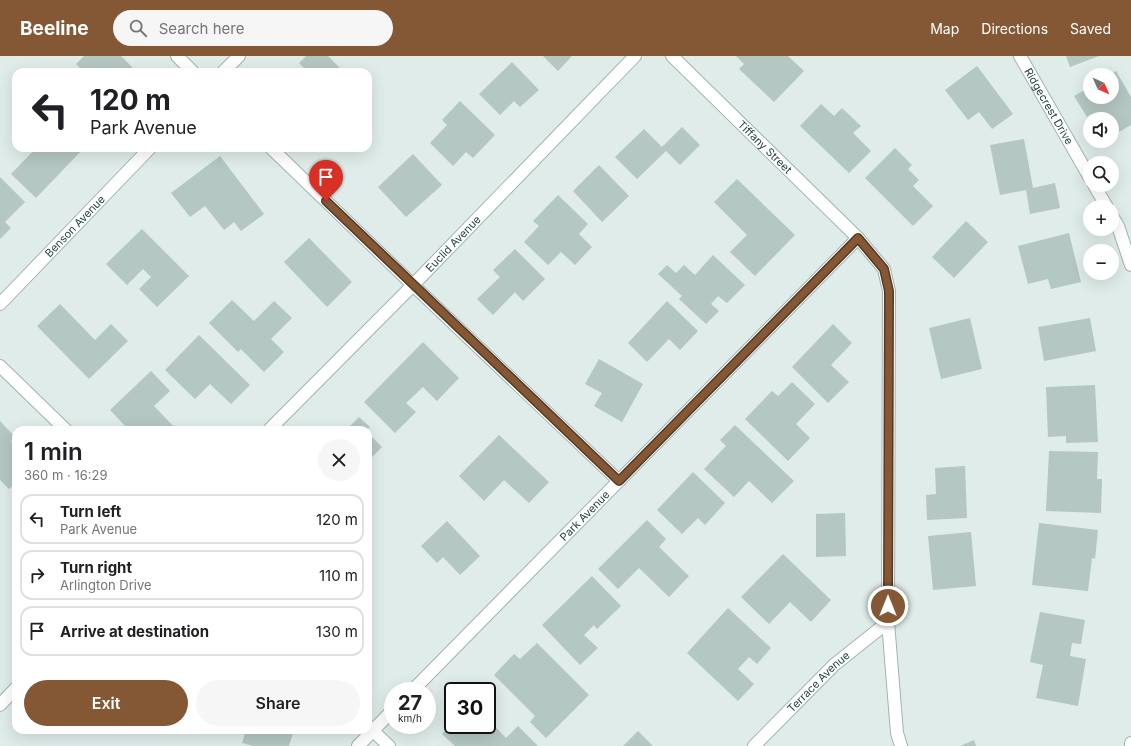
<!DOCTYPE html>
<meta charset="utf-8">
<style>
:root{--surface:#fff;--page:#f6f6f6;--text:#202124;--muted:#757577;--line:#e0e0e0;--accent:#845735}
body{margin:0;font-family:Inter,sans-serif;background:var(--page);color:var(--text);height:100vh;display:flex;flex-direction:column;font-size:15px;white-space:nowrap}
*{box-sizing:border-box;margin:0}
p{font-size:13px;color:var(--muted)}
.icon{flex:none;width:22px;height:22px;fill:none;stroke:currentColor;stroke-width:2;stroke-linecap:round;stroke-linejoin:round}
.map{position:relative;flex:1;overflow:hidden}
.sheet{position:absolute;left:12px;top:370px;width:360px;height:308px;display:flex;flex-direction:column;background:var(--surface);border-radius:12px;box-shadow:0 4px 16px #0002}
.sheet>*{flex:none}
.top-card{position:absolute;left:12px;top:12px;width:360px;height:84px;border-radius:12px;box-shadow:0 4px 16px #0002;background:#fff;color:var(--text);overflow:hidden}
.needle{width:26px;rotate:135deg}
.tools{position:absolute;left:1083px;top:12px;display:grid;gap:8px}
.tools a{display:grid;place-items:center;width:36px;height:36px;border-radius:50%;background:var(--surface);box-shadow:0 4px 16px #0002;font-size:20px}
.speed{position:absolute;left:384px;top:626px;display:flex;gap:8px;font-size:20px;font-weight:700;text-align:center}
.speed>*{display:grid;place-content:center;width:52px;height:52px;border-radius:50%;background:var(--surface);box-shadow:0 4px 16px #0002;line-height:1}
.speed small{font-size:10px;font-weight:400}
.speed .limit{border:2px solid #111;border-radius:6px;background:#fff;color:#111}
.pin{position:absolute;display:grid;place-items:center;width:34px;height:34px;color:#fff;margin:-41px -17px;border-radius:50% 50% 50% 0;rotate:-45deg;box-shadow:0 0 4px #0007}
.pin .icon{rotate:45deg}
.me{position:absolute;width:44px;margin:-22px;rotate:0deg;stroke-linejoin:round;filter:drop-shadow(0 0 3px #0008)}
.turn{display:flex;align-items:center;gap:14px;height:84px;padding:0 12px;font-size:18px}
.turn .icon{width:52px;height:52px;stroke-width:2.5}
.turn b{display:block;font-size:28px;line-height:34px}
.round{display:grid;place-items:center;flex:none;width:42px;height:42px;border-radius:21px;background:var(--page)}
.overview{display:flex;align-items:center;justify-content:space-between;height:68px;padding:0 12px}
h1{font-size:24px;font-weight:600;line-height:30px}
.cta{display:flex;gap:8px;margin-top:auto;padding:8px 12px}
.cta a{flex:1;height:46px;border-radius:24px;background:var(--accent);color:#fff;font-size:16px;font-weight:600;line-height:46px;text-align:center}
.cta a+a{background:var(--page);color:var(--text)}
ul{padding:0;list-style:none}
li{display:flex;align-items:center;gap:12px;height:50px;margin:0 8px 6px;padding:0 4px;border:2px solid var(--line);border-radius:12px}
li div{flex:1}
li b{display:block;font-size:15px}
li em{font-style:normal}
header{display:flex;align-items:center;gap:24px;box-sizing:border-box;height:56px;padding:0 20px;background:var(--accent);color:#fff}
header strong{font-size:19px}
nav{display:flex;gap:22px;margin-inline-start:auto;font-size:14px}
.search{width:280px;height:36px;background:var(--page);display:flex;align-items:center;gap:10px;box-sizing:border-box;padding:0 14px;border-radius:22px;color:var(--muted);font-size:15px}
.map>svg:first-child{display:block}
.building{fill:#b4c7c2}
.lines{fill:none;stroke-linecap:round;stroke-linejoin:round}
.minor-casing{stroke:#a1b4b1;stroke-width:14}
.minor{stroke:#fff;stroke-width:12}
.route-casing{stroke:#563922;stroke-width:10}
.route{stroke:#845735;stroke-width:7}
.labels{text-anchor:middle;stroke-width:4;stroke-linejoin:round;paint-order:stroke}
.street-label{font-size:11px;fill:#1e3e3b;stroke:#eff8f5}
</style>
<header>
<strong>Beeline</strong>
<div class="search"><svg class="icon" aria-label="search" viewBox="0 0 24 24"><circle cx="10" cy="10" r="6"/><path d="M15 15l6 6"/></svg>Search here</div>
<nav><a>Map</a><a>Directions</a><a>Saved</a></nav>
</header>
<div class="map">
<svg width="1131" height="690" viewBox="0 0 1131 690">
<rect width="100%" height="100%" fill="#dfece9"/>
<path class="building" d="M84 0H121L137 16H84L76 8Z
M306 0H328L344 16H308L299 7Z
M543 0H572L558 15Z
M736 0H788L804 15 774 46 739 13 744 8Z
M1066 0H1099L1070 11Z
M512 6 539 34 520 51 514 45 500 59 479 38Z
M977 10 1013 58 992 73 979 56 968 64 945 34Z
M1116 15 1131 41V69L1112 80V63H1094L1091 58 1087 61 1074 40 1090 31V41H1112V19H1110Z
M460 45 495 79 473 102 466 96 453 110 430 87 447 69 442 64Z
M821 48 834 60 842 52 861 70 853 77 871 95 849 117 800 70Z
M682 71 700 89 680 109 666 95 637 123 615 101 644 73 662 91Z
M1024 83 1033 132 1055 127 1060 152 1030 158 1026 134 1000 139 990 89Z
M36 92H84L36 142 11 118Z
M895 92 912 109 908 113 919 124 913 130 933 150 913 170 865 122Z
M413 98 442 129 406 161 378 131Z
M220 100 264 158 241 175 234 166 224 174 205 150 190 161 171 137Z
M599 109 629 140 602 166 573 135Z
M0 121 25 146 5 166 11 172 0 183Z
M737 123 795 179 755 220 730 196 747 179 714 146Z
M558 139 588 168 579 178 592 191 575 209 561 196 548 209 524 186 539 170 533 165Z
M966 165 988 186 954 222 932 201Z
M142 173 189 220 157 251 139 233 151 221 143 213 127 229 106 208Z
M1069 177 1081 226 1051 233 1048 223 1028 228 1018 190Z
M309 182 352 226 327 251 284 206Z
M515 193 545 223 523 245 515 236 493 259 477 243 500 221 493 214Z
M713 199 745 229 727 247 718 240 711 248 719 255 706 268 679 243 682 240 658 218 667 209 676 217 684 209 695 219Z
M232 244 254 265 274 245 292 262 271 283 284 296 264 316 241 293 238 296 209 267Z
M667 245 698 275 680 294 669 283 647 306 628 287Z
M60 248 95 284 111 268 128 285 89 323 37 270Z
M970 262 982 313 941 323 929 272Z
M1090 262 1096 295 1044 305 1038 271Z
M833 268 852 287 831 309 849 326 828 347 792 311Z
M199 279 250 329 231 348 210 328 195 343 165 314Z
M423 286 459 322 437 345 423 331 406 347 416 356 395 377 364 346Z
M599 303 643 328 622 366 594 350 602 337 585 328Z
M151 315 170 335 154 350 177 374H129L110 354Z
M792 326 815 348 796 368 810 382 788 405 745 363 772 335 778 340Z
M1095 329 1098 386 1066 387V380L1048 381 1046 331Z
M359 361 370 371 367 374H346Z
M0 365 15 381 11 385 16 390V427L9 433 0 424Z
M735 369 794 425 772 447 749 425 734 441 704 413 726 390 720 384Z
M368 377 382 391 368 405Z
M499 379 549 426 529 447 504 424 484 445 459 420Z
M1049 395 1098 396 1097 423H1102L1101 457 1046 455Z
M965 410 967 462 927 464 926 439 936 438 935 412Z
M693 416 725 447 705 469 698 462 682 478 657 454Z
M845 457 846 500 816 501V458Z
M647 464 666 483 659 491 689 520 669 541 639 512 618 533 598 513Z
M447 465 480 500 460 519 443 501 437 507 421 490Z
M1039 467 1098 474 1095 503 1092 502 1088 535 1032 529Z
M971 476 976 530 933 534 928 480Z
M783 498 831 544 811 566 790 546 769 568 741 541Z
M592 520 621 550 597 573 594 569 584 579 598 592 580 609 542 569Z
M728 552 771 592 757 608 749 601 738 613 754 628 738 645 687 597Z
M1040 556 1085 564 1081 588 1072 587 1070 600 1086 603 1078 650 1036 642 1043 609 1030 606Z
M537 587 589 639 546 682 530 666 535 660 494 619 514 598 520 603Z
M453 652V666L446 659Z
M487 662 506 682 518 670 538 690H455L442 678 453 667V669H487Z
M246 674H294L289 690H253L242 687Z
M638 675 653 690H623Z
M974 684 976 690H960Z"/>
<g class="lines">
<g class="minor-casing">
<g id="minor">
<path d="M177 0 193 16"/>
<path id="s1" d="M672 0 858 182 884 213 889 235 888 566 897 677 901 690"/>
<path id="s2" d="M1020 0 1090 122"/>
<path d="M223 16 239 0"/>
<path d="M271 92 413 229 619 425"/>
<path d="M1094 129 1107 151"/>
<path d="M1112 160 1118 170 1131 209"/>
<path id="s3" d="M0 248 150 92"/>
<path d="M0 310 66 374"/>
<path id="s4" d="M269 374 413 229 635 0"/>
<path id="s5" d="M412 635 858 182"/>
<path d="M0 649 16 632"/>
<path d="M368 670 389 690"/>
<path d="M358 690 393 654"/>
<path id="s6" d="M754 690 834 609 888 566"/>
<path d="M1131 690V687"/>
</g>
</g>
<use href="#minor" class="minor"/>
</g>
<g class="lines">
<g class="route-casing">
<path id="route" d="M326 145 619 425 858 182 884 213 889 235 888 550"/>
</g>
<use href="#route" class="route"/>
</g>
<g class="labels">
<g class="street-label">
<text dy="4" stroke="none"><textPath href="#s2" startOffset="58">Ridgecrest Drive</textPath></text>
<text dy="4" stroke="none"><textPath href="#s1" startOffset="130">Tiffany Street</textPath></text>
<text dy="4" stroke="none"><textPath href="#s3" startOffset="108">Benson Avenue</textPath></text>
<text dy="4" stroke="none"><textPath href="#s4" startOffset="262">Euclid Avenue</textPath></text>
<text dy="4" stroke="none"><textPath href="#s5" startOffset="246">Park Avenue</textPath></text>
<text dy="4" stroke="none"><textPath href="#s6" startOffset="91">Terrace Avenue</textPath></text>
</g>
</g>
</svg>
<div class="tools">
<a><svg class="needle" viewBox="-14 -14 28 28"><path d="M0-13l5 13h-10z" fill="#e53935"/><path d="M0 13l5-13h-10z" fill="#757577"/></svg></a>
<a><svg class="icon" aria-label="sound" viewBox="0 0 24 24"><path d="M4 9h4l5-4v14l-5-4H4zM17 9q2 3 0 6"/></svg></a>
<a><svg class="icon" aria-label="search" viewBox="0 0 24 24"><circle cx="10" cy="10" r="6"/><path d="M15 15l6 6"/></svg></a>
<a>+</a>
<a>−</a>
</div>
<div class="speed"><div>27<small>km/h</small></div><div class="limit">30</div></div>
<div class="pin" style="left:326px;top:145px;background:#d93025"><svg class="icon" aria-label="arrive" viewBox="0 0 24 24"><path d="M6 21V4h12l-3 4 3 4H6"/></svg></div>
<svg class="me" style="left:888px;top:550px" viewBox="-20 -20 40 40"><circle r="17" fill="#845735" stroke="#fff" stroke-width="3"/><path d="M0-11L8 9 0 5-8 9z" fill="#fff"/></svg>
<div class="top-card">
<div class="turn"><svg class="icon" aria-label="left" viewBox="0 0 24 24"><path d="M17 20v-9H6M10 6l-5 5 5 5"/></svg><div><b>120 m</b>Park Avenue</div></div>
</div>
<section class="sheet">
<div class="overview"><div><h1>1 min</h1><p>360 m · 16:29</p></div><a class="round"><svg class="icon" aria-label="close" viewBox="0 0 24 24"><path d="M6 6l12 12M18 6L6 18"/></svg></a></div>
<ul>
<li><svg class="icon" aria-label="left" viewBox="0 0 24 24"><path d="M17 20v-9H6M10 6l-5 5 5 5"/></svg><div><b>Turn left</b><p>Park Avenue</p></div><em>120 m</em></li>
<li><svg class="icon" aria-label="right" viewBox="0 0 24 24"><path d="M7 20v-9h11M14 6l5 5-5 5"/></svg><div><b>Turn right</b><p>Arlington Drive</p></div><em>110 m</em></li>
<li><svg class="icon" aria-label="arrive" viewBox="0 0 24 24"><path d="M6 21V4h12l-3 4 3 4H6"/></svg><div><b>Arrive at destination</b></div><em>130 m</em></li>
</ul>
<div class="cta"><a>Exit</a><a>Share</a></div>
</section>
</div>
